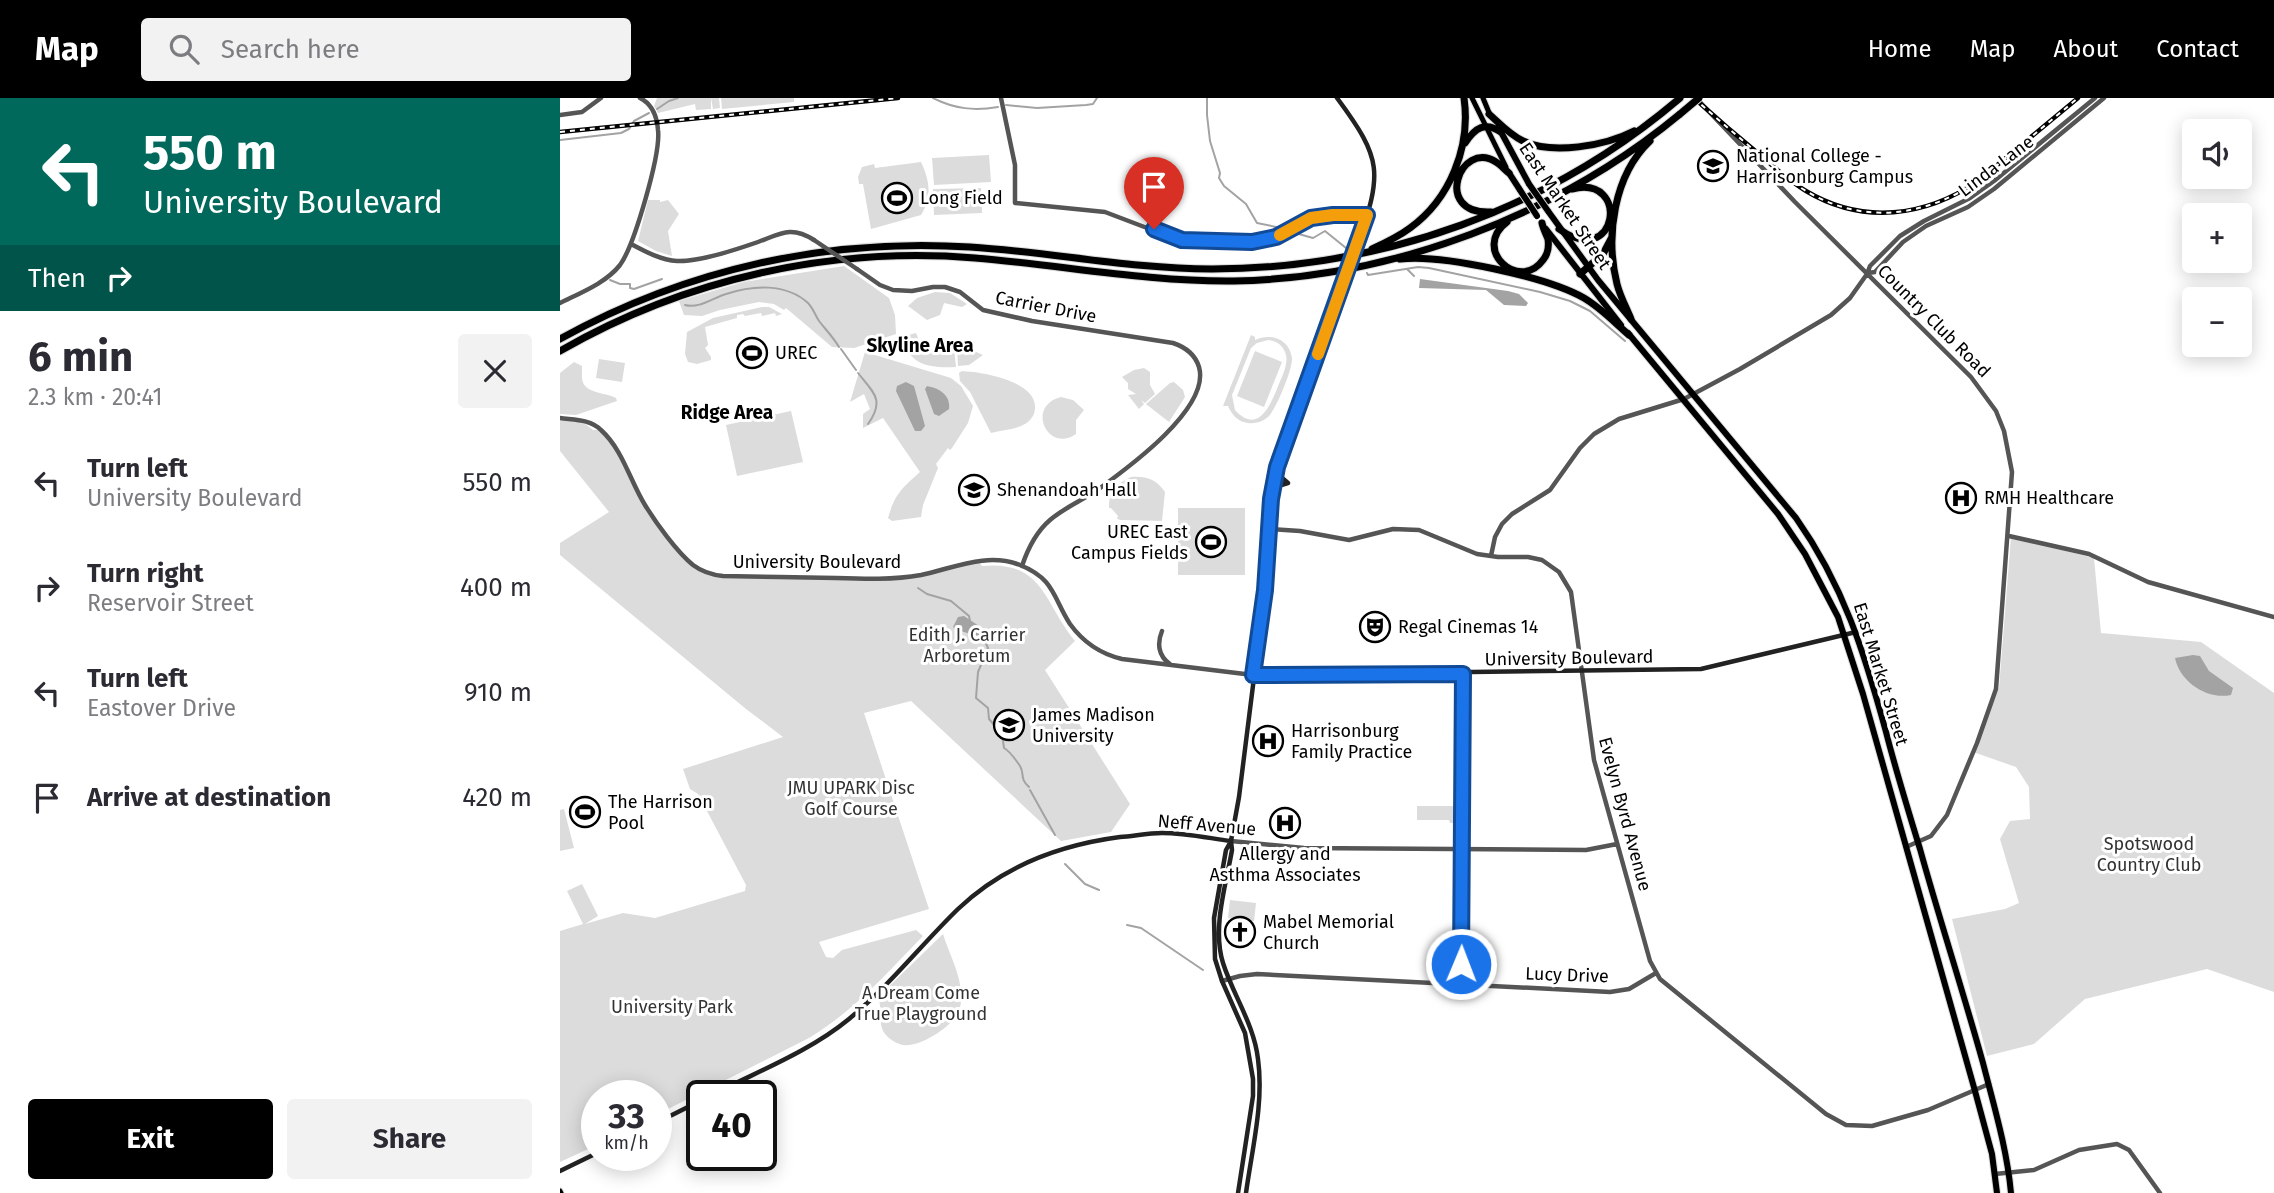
<!DOCTYPE html>
<meta charset="utf-8">
<style>
:root{--surface:#fff;--page:#f2f2f3;--text:#2b2b33;--muted:#7c7c81;--accent:#000}
body{margin:0;font-family:"Fira Sans",sans-serif;background:var(--page);color:var(--text);height:100vh;display:flex;flex-direction:column;font-size:26px;white-space:nowrap}
*{box-sizing:border-box;margin:0}
p{font-size:23px;color:var(--muted)}
.icon{flex:none;width:38px;height:38px;fill:none;stroke:currentColor;stroke-width:2;stroke-linecap:round;stroke-linejoin:round}
.map{position:relative;flex:1;overflow:hidden}
.sheet{display:flex;flex-direction:column;background:var(--surface);width:560px}
.sheet>*{flex:none}
.banner{background:#00695c;color:#fff;overflow:hidden}
.fabs{position:absolute;left:1622px;top:21px;display:grid;gap:14px}
.fabs a{display:grid;place-items:center;width:70px;height:70px;border-radius:7px;background:var(--surface);box-shadow:0 4px 18px #0003;font-size:35px}
.speed{position:absolute;left:21px;top:982px;display:flex;gap:14px;font-size:35px;font-weight:700;text-align:center}
.speed>*{display:grid;place-content:center;width:91px;height:91px;border-radius:50%;background:var(--surface);box-shadow:0 4px 18px #0003;line-height:1}
.speed small{font-size:18px;font-weight:400}
.speed .limit{border:4px solid #111;border-radius:10px;background:#fff;color:#111}
.pin{position:absolute;display:grid;place-items:center;width:60px;height:60px;color:#fff;margin:-72px -30px;border-radius:50% 50% 50% 0;rotate:-45deg;box-shadow:0 0 7px #0007}
.pin .icon{rotate:45deg}
.me{position:absolute;width:77px;margin:-38px;rotate:1deg;stroke-linejoin:round;filter:drop-shadow(0 0 5px #0008)}
.turn{display:flex;align-items:center;gap:24px;height:147px;padding:0 28px;font-size:32px}
.turn .icon{width:91px;height:91px;stroke-width:2.5}
.turn b{display:block;font-size:49px;line-height:60px}
.then{display:flex;align-items:center;height:66px;padding:0 28px;background:#0003;gap:14px;font-size:26px}
.round{display:grid;place-items:center;flex:none;width:74px;height:74px;border-radius:7px;background:var(--page)}
.summary{display:flex;align-items:center;justify-content:space-between;height:119px;padding:0 28px}
h1{font-size:42px;font-weight:700;line-height:52px}
.cta{display:flex;gap:14px;margin-top:auto;padding:14px 28px}
.cta a{flex:1;height:80px;border-radius:7px;background:var(--accent);color:#fff;font-size:28px;font-weight:700;line-height:80px;text-align:center}
.cta a+a{background:var(--page);color:var(--text)}
ul{padding:0;list-style:none}
li{display:flex;align-items:center;gap:21px;height:105px;padding:0 28px}
li div{flex:1}
li b{display:block;font-size:26px}
li em{font-style:normal}
header{display:flex;align-items:center;gap:42px;box-sizing:border-box;height:98px;padding:0 35px;background:var(--accent);color:#fff}
header strong{font-size:33px}
nav{display:flex;gap:38px;margin-inline-start:auto;font-size:24px}
.search{width:490px;height:63px;background:var(--page);display:flex;align-items:center;gap:18px;box-sizing:border-box;padding:0 24px;border-radius:7px;color:var(--muted);font-size:26px}
main{display:flex;flex:1;min-height:0}
.map>svg:first-child{display:block}
.green{fill:#dcdcdc;fill-rule:evenodd}
.water{fill:#a3a3a3}
.lines{fill:none;stroke-linecap:round;stroke-linejoin:round}
.stream{stroke:#a3a3a3;stroke-width:2}
.primary-casing{stroke:#dbdbdb;stroke-width:7}
.trunk-casing{stroke:#dbdbdb;stroke-width:8}
.motorway-casing{stroke:#dbdbdb;stroke-width:9}
.tertiary{stroke:#555;stroke-width:4.5}
.secondary{stroke:#222;stroke-width:4.5}
.primary{stroke:#000;stroke-width:5}
.trunk{stroke:#000;stroke-width:6}
.motorway{stroke:#000;stroke-width:7}
.rail-casing{stroke:#000;stroke-width:4.5}
.rail{stroke:#fff;stroke-width:2;stroke-dasharray:5;stroke-linecap:butt}
.trunk-bridge-casing{stroke:#dbdbdb;stroke-width:8;stroke-linecap:butt}
.motorway-bridge-casing{stroke:#dbdbdb;stroke-width:9;stroke-linecap:butt}
.tertiary-bridge{stroke:#555;stroke-width:4.5}
.secondary-bridge{stroke:#222;stroke-width:4.5}
.trunk-bridge{stroke:#000;stroke-width:6}
.motorway-bridge{stroke:#000;stroke-width:7}
.route-casing{stroke:#114b97;stroke-width:18}
.route{stroke:#1a73e8;stroke-width:12}
.slow{stroke:#f59e0b;stroke-width:12}
.labels{text-anchor:middle;stroke-width:6;stroke-linejoin:round;paint-order:stroke}
.poi-label{font-size:18px;fill:#000;stroke:#fff;text-anchor:start}
.street-label{font-size:18px;fill:#000;stroke:#fff}
.park-label{font-size:18px;fill:#333;stroke:#fff}
.neighbourhood-label{font-size:19px;font-weight:bold;fill:#000;stroke:#fff}
</style>
<header>
<strong>Map</strong>
<div class="search"><svg class="icon" aria-label="search" viewBox="0 0 24 24"><circle cx="10" cy="10" r="6"/><path d="M15 15l6 6"/></svg>Search here</div>
<nav><a>Home</a><a>Map</a><a>About</a><a>Contact</a></nav>
</header>
<main>
<section class="sheet">
<div class="banner">
<div class="turn"><svg class="icon" aria-label="left" viewBox="0 0 24 24"><path d="M17 20v-9H6M10 6l-5 5 5 5"/></svg><div><b>550 m</b>University Boulevard</div></div>
<div class="then">Then<svg class="icon" aria-label="right" viewBox="0 0 24 24"><path d="M7 20v-9h11M14 6l5 5-5 5"/></svg></div>
</div>
<div class="summary"><div><h1>6 min</h1><p>2.3 km · 20:41</p></div><a class="round"><svg class="icon" aria-label="close" viewBox="0 0 24 24"><path d="M6 6l12 12M18 6L6 18"/></svg></a></div>
<ul>
<li><svg class="icon" aria-label="left" viewBox="0 0 24 24"><path d="M17 20v-9H6M10 6l-5 5 5 5"/></svg><div><b>Turn left</b><p>University Boulevard</p></div><em>550 m</em></li>
<li><svg class="icon" aria-label="right" viewBox="0 0 24 24"><path d="M7 20v-9h11M14 6l5 5-5 5"/></svg><div><b>Turn right</b><p>Reservoir Street</p></div><em>400 m</em></li>
<li><svg class="icon" aria-label="left" viewBox="0 0 24 24"><path d="M17 20v-9H6M10 6l-5 5 5 5"/></svg><div><b>Turn left</b><p>Eastover Drive</p></div><em>910 m</em></li>
<li><svg class="icon" aria-label="arrive" viewBox="0 0 24 24"><path d="M6 21V4h12l-3 4 3 4H6"/></svg><div><b>Arrive at destination</b></div><em>420 m</em></li>
</ul>
<div class="cta"><a>Exit</a><a>Share</a></div>
</section>
<div class="map">
<svg width="1714" height="1095" viewBox="0 0 1714 1095">
<rect width="100%" height="100%" fill="#fff"/>
<path class="green" d="M97 0H159L160 10 153 11 151 0V11L136 12 135 6 98 15 94 8Z
M161 0H234V4L162 11Z
M429 57 431 84 374 87 372 60Z
M361 64C370 83 372 99 361 117L311 131 303 86H299L298 79 302 69 314 66 315 70Z
M421 90 422 115 374 117 373 91Z
M88 102H100V104L108 102 119 116 108 133 112 158 96 153 78 143Z
M284 168 329 200 335 217 336 236 294 250 272 249 226 210 224 212 214 206 199 204 160 212 142 218 124 217 119 203 184 184Z
M375 194 390 195 407 206 402 209 384 205 380 217 367 222 348 208 357 200Z
M202 209H209L222 216 216 218 215 215 202 218 201 215 185 218 183 216 177 217V220L145 229 148 247 145 250 151 259V262L137 266 128 264 125 256 127 234 153 220Z
M356 235C363 255 376 256 394 250L396 269C368 270 351 268 341 239Z
M691 237 695 239V242C710 235 729 240 732 260 733 270 716 312 708 319 702 324 695 326 688 325 678 324 672 317 668 308H663ZM708 242C715 243 722 246 725 254 730 265 721 280 717 291 709 310 697 336 675 312L672 297 691 250 697 245Z
M397 250 412 252 423 257 409 267 398 268Z
M695 253 722 264 704 309 677 298Z
M305 254 391 280 401 288 413 308 408 325 392 350 390 352 388 350 376 366 378 370 363 407 361 419 332 423 328 420C335 396 341 391 360 374L323 320 303 330V316L310 311 304 296 290 304Z
M39 261 65 265 62 284 36 280Z
M14 264 22 268C22 272 22 276 22 280 23 296 45 294 56 300L57 303 16 317 0 316V275Z
M584 270 590 274V287L595 296 585 305 581 302 584 306 579 311 568 297 576 296 568 291V285L562 279 574 272Z
M402 273C422 274 477 283 475 310 475 317 470 324 463 327 454 332 441 332 431 335L410 294 400 283 399 275Z
M614 284 623 292 625 299 609 324 586 306 610 285Z
M501 299 513 302 524 312 516 322V336C488 356 465 308 501 299Z
M231 313 243 364 177 378 166 327Z
M0 320 20 322 33 332H41L64 364 85 407 103 432 133 467 151 476 323 481 358 477 418 463 422 468C484 462 484 506 515 543L485 572 570 706 551 734 501 743 351 603 304 615 369 811 259 844 266 859 273 860 282 852 356 832 363 838C326 876 295 912 249 940L96 1017V998H37V1047L0 1064V833L23 826 7 793 22 786 38 818 25 826 63 815 95 820 185 793 186 787 138 696 130 691 123 671 223 639 186 611 0 457V445L49 414 0 353Z
M571 379C586 378 596 381 605 394L602 423 561 422 557 421 558 418 551 410H549C548 395 557 385 571 379Z
M618 410H685V477H618Z
M1451 439 1534 460 1541 535 1641 544 1714 595V894L1647 871 1525 901 1474 946 1427 958 1392 821 1445 811 1459 805 1440 741 1450 723 1470 721 1469 689 1456 669 1413 654 1439 590Z
M857 708H895V725H890L889 722H857Z
M4 711 14 750 0 753V712Z
M670 802 696 805 694 823 668 820Z
M383 836C390 859 406 885 400 910 397 926 360 950 343 947 337 946 329 941 325 936 317 925 323 912 318 899Z"/>
<path class="water" d="M860 181 948 193 959 196 968 205 966 208 944 207 926 192 859 190Z
M346 284 354 288 365 328 361 333H355L336 293 337 288Z
M367 288C379 290 391 297 389 311L379 318 374 316 365 291Z
M404 518 419 528 424 536 419 538 396 532 393 529 398 519Z
M1633 557 1640 558 1649 573 1673 590 1671 597C1647 602 1620 584 1615 560Z"/>
<g class="lines">
<path class="stream" d="M373 0C395 11 414 13 438 9
M647 0V17L650 43 660 75 659 80 664 88 686 106 697 125 726 131
M446 7 477 10 526 7 533 6 537 0
M97 11 109 3 118 0
M0 42 61 35 69 31 74 23 89 15
M735 135 753 140 765 133 786 150
M847 171 854 178
M807 175 808 177 858 169 869 170 980 194 1010 203 1030 213 1065 243
M50 182 60 186H70V190L74 191 102 181
M125 207C139 211 153 200 166 196 193 187 226 185 248 205 253 210 255 217 259 223 266 232 273 239 279 249
M281 251 296 272
M298 275C314 295 325 302 308 326
M358 490 367 496 391 503 409 518 410 523
M422 537 428 550 418 574 416 600 428 610 429 621 442 636 444 650C451 654 455 661 460 668 465 676 459 680 469 689
M470 692 495 737
M505 766 525 786 539 792
M567 827 581 830 643 872"/>
<g class="primary-casing">
<path id="primary" d="M912 0 946 69
M923 0 930 17
M0 1093 1 1095"/>
</g>
<g class="trunk-casing">
<path id="trunk" d="M941 34 969 86
M949 75 960 92
M988 113 1038 182 1236 420C1284 488 1304 554 1326 634 1336 673 1348 712 1360 751 1380 823 1403 893 1423 965 1434 1008 1447 1051 1451 1095
M986 131 1061 227
M1068 235 1218 416 1245 456 1278 519 1303 596 1415 993 1432 1056 1437 1095"/>
</g>
<g class="motorway-casing">
<path id="motorway" d="M929 16C940 26 950 37 963 43 992 57 1045 48 1074 33
M905 45C915 30 925 23 941 34
M931 114C872 117 900 41 936 64 941 67 945 72 949 75
M947 124C911 151 959 195 983 162 988 156 989 148 988 141 986 136 983 130 982 125
M999 131C1058 173 1071 76 1012 91
M812 151C825 145 838 139 850 130 890 101 911 49 904 0
M840 161C882 156 987 179 1024 200 1041 210 1054 224 1069 237
M1020 176 1043 156 1052 139
M1071 221C1066 209 1060 198 1057 186 1045 138 1054 77 1090 43
M0 241C126 171 267 140 410 149 491 154 570 171 652 171 822 171 990 111 1120 0
M0 253C125 181 271 148 415 160 501 167 587 184 674 183 833 180 998 117 1120 16"/>
</g>
<path class="tertiary" d="M441 0 455 67V105L545 114 616 141 648 145 700 144 716 139 751 120 784 116 807 117
M1137 1 1235 104 1411 279 1436 313 1444 333 1452 374 1436 591 1417 645 1387 717 1371 738 1346 749
M0 17 22 14 41 0
M71 146C86 154 101 162 117 163 137 164 178 151 198 144 220 136 231 127 254 142
M297 171 320 187 333 192 352 193 373 189H385L400 194 423 212 472 223 613 245C625 249 635 256 639 269 651 311 565 372 536 393 521 403 504 410 490 422 476 434 468 450 462 468
M1308 175 1315 174 1343 144 1366 128 1408 109 1434 91 1544 0
M0 205C20 195 46 185 60 167 74 148 101 56 98 32 97 19 92 6 80 0
M0 320C14 322 30 321 41 332 63 352 70 383 85 407 96 425 117 454 133 467 141 473 153 477 163 478 201 479 238 479 276 480 304 481 333 482 361 477 394 470 427 454 460 467 495 481 493 500 510 526 523 544 541 556 562 561L693 577
M709 431 740 433 789 442 833 431 859 432 917 456 938 459H968L982 462 999 474 1011 494 1034 662 1090 863 1100 881 1266 1016 1286 1027 1312 1028 1368 1012 1429 986
M1449 438 1529 456 1588 484 1714 519
M931 458 935 439 942 426 952 416 990 392 1020 350 1034 336 1059 321 1124 301 1180 271 1271 217 1290 200 1307 176 1310 168 1340 138 1364 123 1410 100 1434 83 1535 0
M602 533C597 545 598 558 610 566
M671 743 744 750 1026 752 1057 746
M662 883 680 878 697 876 1050 894 1069 891 1096 875
M901 887 903 576
M1435 1076 1474 1072 1519 1052 1557 1046 1569 1052 1600 1095"/>
<path class="secondary" d="M777 0C823 62 822 74 798 146
M714 393 718 388 728 385 721 379 718 372
M693 577 1141 571 1296 534
M671 743 672 752C666 787 652 830 663 865 673 897 694 926 698 961 704 1005 692 1051 686 1095
M150 998C196 974 249 954 289 921 329 888 361 847 398 811 443 768 499 747 560 739 574 738 588 735 602 735 625 735 648 740 671 743
M96 1025 142 1002
M0 1073 37 1055
M678 1095 693 998V981L685 935 662 883 655 861 654 820 666 752 671 743 679 699 705 492 712 393 719 362 785 181"/>
<use href="#primary" class="primary"/>
<use href="#trunk" class="trunk"/>
<use href="#motorway" class="motorway"/>
<g class="rail-casing">
<path id="rail" d="M1134 0C1155 19 1177 38 1199 56 1214 69 1229 83 1246 93 1303 127 1365 119 1418 83L1518 0
M0 34 338 0"/>
</g>
<use href="#rail" class="rail"/>
<g class="trunk-bridge-casing">
<path id="trunk-bridge" d="M969 86 988 113
M960 92 977 118"/>
</g>
<g class="motorway-bridge-casing">
<path id="motorway-bridge" d="M1120 16 1139 0"/>
</g>
<path class="tertiary-bridge" d="M254 142 297 171"/>
<path class="secondary-bridge" d="M785 181 798 146"/>
<use href="#trunk-bridge" class="trunk-bridge"/>
<use href="#motorway-bridge" class="motorway-bridge"/>
</g>
<g class="lines">
<g class="route-casing">
<path id="route" d="M594 131 622 142 692 144 716 139 751 120 773 117H807L717 369 711 401 705 492 693 577 903 576 901 866"/>
</g>
<use href="#route" class="route"/>
<path class="slow" d="M720 137 751 120 773 117H807L758 256"/>
</g>
<defs>
<g id="university-ring" transform="scale(1.575)"><circle r="9.5" fill="#fff" stroke="#000" stroke-width="1.5"/><path d="M0-5L7-2L0 1L-7-2ZM-4 1L0 2.5L4 1V4Q0 6-4 4Z" fill="#000"/></g>
<g id="stadium-ring" transform="scale(1.575)"><circle r="9.5" fill="#fff" stroke="#000" stroke-width="1.5"/><path d="M0-5a6.5 5 0 1 0 0 10a6.5 5 0 1 0 0-10ZM-3.5-1.8h7v3.6h-7Z" fill="#000"/></g>
<g id="hospital-ring" transform="scale(1.575)"><circle r="9.5" fill="#fff" stroke="#000" stroke-width="1.5"/><path d="M-5-5h3v3.5h4V-5h3V5h-3V1.5h-4V5h-3Z" fill="#000"/></g>
<g id="theatre-ring" transform="scale(1.575)"><circle r="9.5" fill="#fff" stroke="#000" stroke-width="1.5"/><path d="M-5-5.5Q0-4 5-5.5V0Q5 5 0 6Q-5 5-5 0ZM-3.3-2.5H-1v1.5H-3.3ZM1-2.5H3.3v1.5H1ZM-2.8 1Q0 5.5 2.8 1Z" fill="#000"/></g>
<g id="church-ring" transform="scale(1.575)"><circle r="9.5" fill="#fff" stroke="#000" stroke-width="1.5"/><path d="M-1.2-6h2.4v3.5h3.3v2.4h-3.3V6h-2.4V-.1h-3.3v-2.4h3.3Z" fill="#000"/></g>
</defs>
<g fill-rule="evenodd">
<use href="#university-ring" x="1153" y="68"/>
<use href="#stadium-ring" x="337" y="100"/>
<use href="#stadium-ring" x="192" y="255"/>
<use href="#university-ring" x="414" y="392"/>
<use href="#hospital-ring" x="1401" y="400"/>
<use href="#stadium-ring" x="651" y="444"/>
<use href="#theatre-ring" x="815" y="529"/>
<use href="#university-ring" x="449" y="627"/>
<use href="#hospital-ring" x="708" y="643"/>
<use href="#stadium-ring" x="25" y="714"/>
<use href="#hospital-ring" x="725" y="725"/>
<use href="#church-ring" x="680" y="834"/>
</g>
<g class="labels">
<g class="poi-label">
<text x="1176" y="64">National College -<tspan x="1176" dy="21">Harrisonburg Campus</tspan></text>
<text x="360" y="106">Long Field</text>
<text x="215" y="261">UREC</text>
<text x="437" y="398">Shenandoah Hall</text>
<text x="1424" y="406">RMH Healthcare</text>
<text x="628" y="440" text-anchor="end">UREC East<tspan x="628" dy="21">Campus Fields</tspan></text>
<text x="838" y="535">Regal Cinemas 14</text>
<text x="472" y="623">James Madison<tspan x="472" dy="21">University</tspan></text>
<text x="731" y="639">Harrisonburg<tspan x="731" dy="21">Family Practice</tspan></text>
<text x="48" y="710">The Harrison<tspan x="48" dy="21">Pool</tspan></text>
<text x="725" y="762" text-anchor="middle">Allergy and<tspan x="725" dy="21">Asthma Associates</tspan></text>
<text x="703" y="830">Mabel Memorial<tspan x="703" dy="21">Church</tspan></text>
</g>
<g class="street-label">
<text transform="translate(1436 68) rotate(-37)" y="6">Linda Lane</text>
<text transform="translate(1005 108) rotate(56)" y="6">East Market Street</text>
<text transform="translate(486 209) rotate(11)" y="6">Carrier Drive</text>
<text transform="translate(1374 223) rotate(45)" y="6">Country Club Road</text>
<text x="257" y="470">University Boulevard</text>
<text transform="translate(1009 560) rotate(-1)" y="6">University Boulevard</text>
<text transform="translate(1321 576) rotate(73)" y="6">East Market Street</text>
<text transform="translate(1065 716) rotate(75)" y="6">Evelyn Byrd Avenue</text>
<text transform="translate(647 727) rotate(5)" y="6">Neff Avenue</text>
<text transform="translate(1007 877) rotate(2)" y="6">Lucy Drive</text>
</g>
<g class="park-label">
<text x="407" y="543">Edith J. Carrier<tspan x="407" dy="21">Arboretum</tspan></text>
<text x="291" y="696">JMU UPARK Disc<tspan x="291" dy="21">Golf Course</tspan></text>
<text x="1589" y="752">Spotswood<tspan x="1589" dy="21">Country Club</tspan></text>
<text x="361" y="901">A Dream Come<tspan x="361" dy="21">True Playground</tspan></text>
<text x="112" y="915">University Park</text>
</g>
<g class="neighbourhood-label">
<text x="360" y="254">Skyline Area</text>
<text x="167" y="321">Ridge Area</text>
</g>
</g>
</svg>
<div class="fabs">
<a><svg class="icon" aria-label="sound" viewBox="0 0 24 24"><path d="M4 9h4l5-4v14l-5-4H4zM17 9q2 3 0 6"/></svg></a>
<a>+</a>
<a>−</a>
</div>
<div class="speed"><div>33<small>km/h</small></div><div class="limit">40</div></div>
<div class="pin" style="left:594px;top:131px;background:#d93025"><svg class="icon" aria-label="arrive" viewBox="0 0 24 24"><path d="M6 21V4h12l-3 4 3 4H6"/></svg></div>
<svg class="me" style="left:901px;top:866px" viewBox="-20 -20 40 40"><circle r="17" fill="#1a73e8" stroke="#fff" stroke-width="3"/><path d="M0-11L8 9 0 5-8 9z" fill="#fff"/></svg>
</div>
</main>
